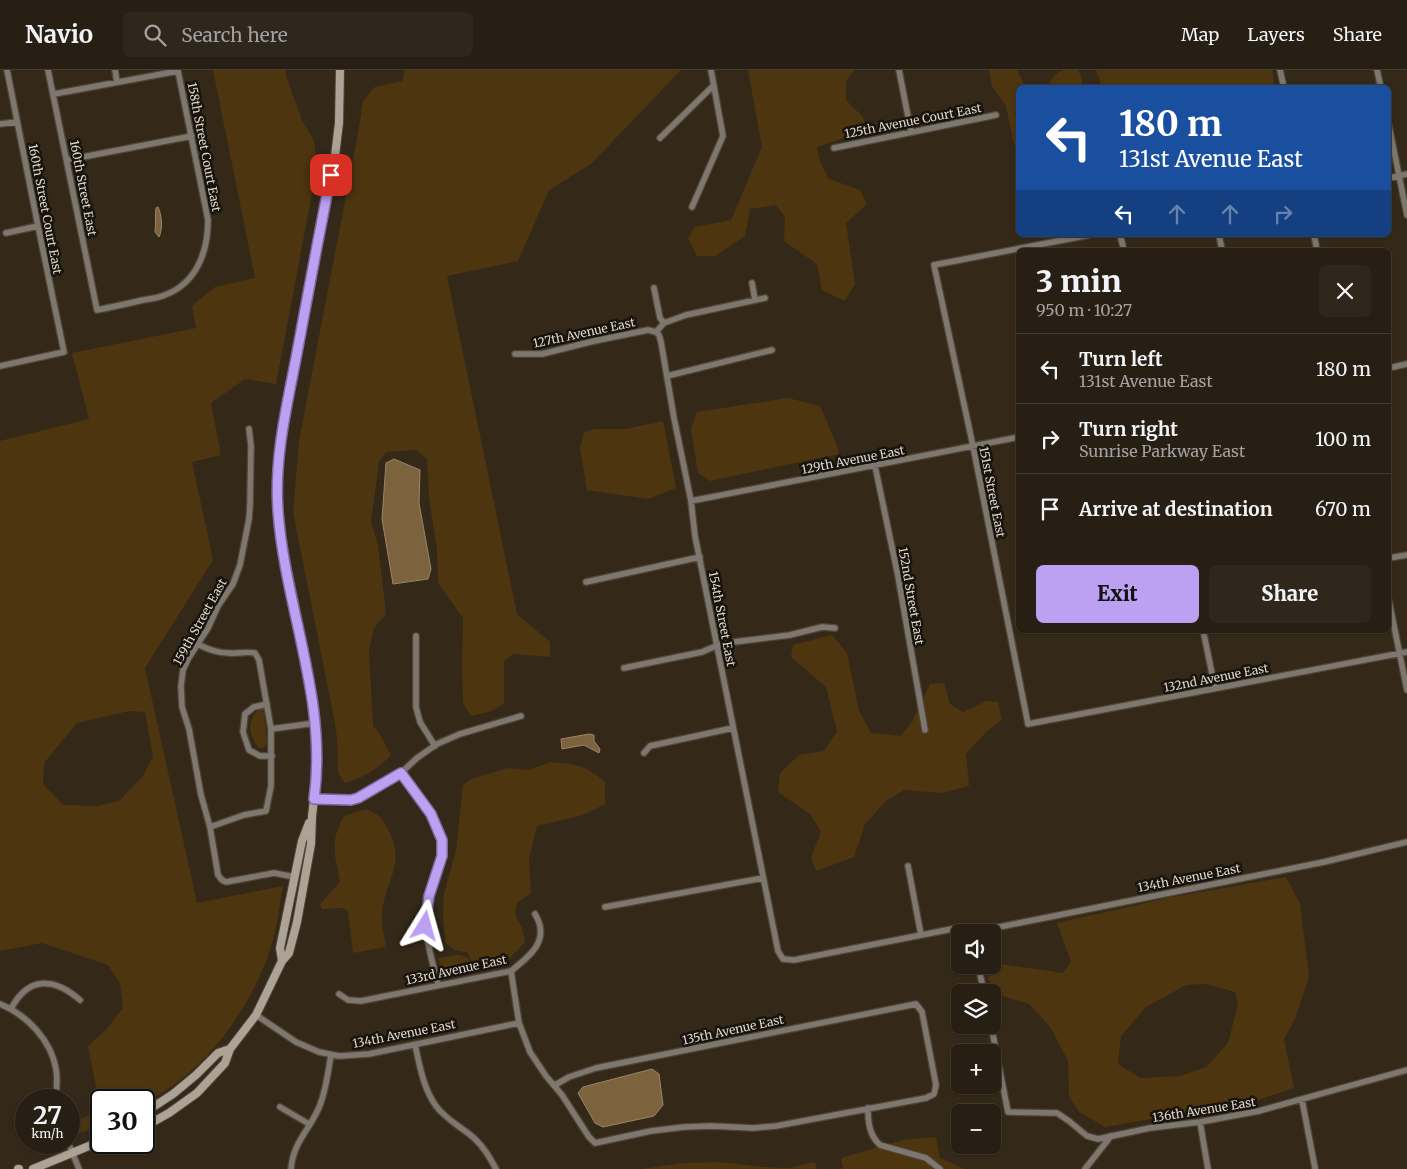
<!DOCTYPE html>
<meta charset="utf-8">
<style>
:root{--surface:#271f13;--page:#2f271c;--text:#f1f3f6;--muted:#a4a2a0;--line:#433d33;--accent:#bca0f2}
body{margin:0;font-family:Merriweather,serif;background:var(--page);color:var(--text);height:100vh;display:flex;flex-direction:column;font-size:19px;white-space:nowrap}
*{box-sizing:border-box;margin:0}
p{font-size:16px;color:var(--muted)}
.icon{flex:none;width:28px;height:28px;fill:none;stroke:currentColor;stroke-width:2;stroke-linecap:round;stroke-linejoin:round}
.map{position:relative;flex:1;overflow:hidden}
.panel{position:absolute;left:1016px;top:178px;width:375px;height:385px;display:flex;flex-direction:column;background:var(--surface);border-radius:8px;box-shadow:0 1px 4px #0004,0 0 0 1px var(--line)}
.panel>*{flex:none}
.guide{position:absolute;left:1016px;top:15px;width:375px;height:152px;border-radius:8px;box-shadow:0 1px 4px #0004,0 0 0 1px var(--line);background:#1a4fa0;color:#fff;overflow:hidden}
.buttons{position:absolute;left:951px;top:854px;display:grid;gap:10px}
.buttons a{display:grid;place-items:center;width:50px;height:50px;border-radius:8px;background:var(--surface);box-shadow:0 1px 4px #0004,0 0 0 1px var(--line);font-size:25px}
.speed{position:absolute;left:15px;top:1019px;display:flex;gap:10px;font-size:25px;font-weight:700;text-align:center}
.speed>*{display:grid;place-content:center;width:65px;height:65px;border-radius:50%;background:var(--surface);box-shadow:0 1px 4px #0004,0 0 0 1px var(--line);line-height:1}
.speed small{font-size:12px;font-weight:400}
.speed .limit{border:2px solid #111;border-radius:8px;background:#fff;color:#111}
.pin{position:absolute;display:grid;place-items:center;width:42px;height:42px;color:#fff;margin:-21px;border-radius:10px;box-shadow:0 2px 8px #0006}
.me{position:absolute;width:55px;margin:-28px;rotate:8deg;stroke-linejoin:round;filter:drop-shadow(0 0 4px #0008)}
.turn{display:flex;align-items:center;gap:18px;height:105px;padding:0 20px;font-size:22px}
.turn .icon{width:65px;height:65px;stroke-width:2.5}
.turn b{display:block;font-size:35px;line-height:42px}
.lanes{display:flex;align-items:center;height:48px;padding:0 20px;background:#0003;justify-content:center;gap:25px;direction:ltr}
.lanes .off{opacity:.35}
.round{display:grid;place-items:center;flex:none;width:52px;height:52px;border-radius:8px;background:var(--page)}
.head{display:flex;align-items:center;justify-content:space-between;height:85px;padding:0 20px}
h1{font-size:30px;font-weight:800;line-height:38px}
.cta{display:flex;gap:10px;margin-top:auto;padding:10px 20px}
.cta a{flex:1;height:58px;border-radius:8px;background:var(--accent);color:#111;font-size:20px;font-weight:800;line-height:58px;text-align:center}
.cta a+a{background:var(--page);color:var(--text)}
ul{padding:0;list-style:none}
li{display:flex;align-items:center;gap:15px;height:70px;padding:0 20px;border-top:1px solid var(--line)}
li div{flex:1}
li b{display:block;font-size:19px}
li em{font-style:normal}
header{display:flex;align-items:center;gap:30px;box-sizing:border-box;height:70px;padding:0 25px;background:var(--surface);border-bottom:1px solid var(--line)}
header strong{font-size:24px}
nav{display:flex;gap:28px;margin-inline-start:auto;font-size:18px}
.search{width:350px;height:45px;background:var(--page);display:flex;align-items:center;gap:12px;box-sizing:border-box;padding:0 18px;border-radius:8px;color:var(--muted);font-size:19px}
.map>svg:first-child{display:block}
.green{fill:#4d350f;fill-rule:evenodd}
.water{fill:#7d623e;stroke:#9a8569}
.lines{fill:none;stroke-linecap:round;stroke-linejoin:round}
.street-casing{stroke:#4f4536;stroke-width:8}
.secondary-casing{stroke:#4f4536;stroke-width:10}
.street{stroke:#7d776f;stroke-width:5.5}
.secondary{stroke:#aca296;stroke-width:8}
.route-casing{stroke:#7a689d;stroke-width:12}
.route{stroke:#bca0f2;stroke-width:9}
.labels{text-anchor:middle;stroke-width:5;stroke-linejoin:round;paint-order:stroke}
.street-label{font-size:12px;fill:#ded7cd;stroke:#18130c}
</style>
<header>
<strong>Navio</strong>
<div class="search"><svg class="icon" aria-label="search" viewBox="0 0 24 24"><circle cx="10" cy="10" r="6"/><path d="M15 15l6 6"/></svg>Search here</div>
<nav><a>Map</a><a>Layers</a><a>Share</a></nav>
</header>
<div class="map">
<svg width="1407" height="1099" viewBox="0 0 1407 1099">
<rect width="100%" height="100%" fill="#342919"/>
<path class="green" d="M213 0H285L287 9 302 50 314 71 317 97 276 314 245 309 211 333 221 385 192 392 213 490 145 598 197 833 283 816C279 838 277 859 270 880 249 942 204 1003 144 1033V1030H101V1055L78 1064 72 1065 70 1062 79 1056V1050L96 1042V1017L88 976 105 961 123 938 120 913 108 895 42 873 0 881V371L89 349 72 283 196 258 192 236 215 217 255 208ZM129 641 145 642 153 686 143 706 119 731 97 736 63 735 43 714 44 693 77 653Z
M405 0H681L591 94 549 120 518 191 447 206 517 544 550 572V587L513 584 504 591V633L492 641 471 646 463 633 462 598 463 548 438 513 437 479 429 428 427 389 416 380 386 382 379 392 371 452 378 475 386 544 374 558 369 580 373 656 379 663 391 685C378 699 363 708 345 713L338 703 337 667 334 648 293 442 299 371 359 58 363 31 375 17 402 11Z
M748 0H854L846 11V30L863 47 866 61 817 77 820 92 829 109 860 120 867 134 846 153 855 214 845 231 822 220 817 194 784 171 785 147 776 135 750 139 745 166 715 186H697L688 168 695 157 731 150 762 77Z
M989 0H1017L1025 17 1019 18V85L1014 75 1006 36 992 16Z
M1063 0H1078L1082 9V17H1047L1055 5Z
M1096 0H1272L1275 17H1102Z
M788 328 820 336 838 378V384L710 411 698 403 691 359 697 342Z
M663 351 676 418 648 429 587 420 580 378 584 362 595 359H626Z
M832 565 847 583 859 641 871 663 901 666 913 650 930 614 944 613 950 634 963 642 987 631 998 632 1002 650 987 661 966 684 969 716 942 723 904 720 887 730 865 754 854 787 816 801 811 787 821 762 810 744 778 722 780 703 799 685 824 681 837 661 826 617 791 587 793 575Z
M259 640H261L264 643 267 673 263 678H259C250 667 245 651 259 640Z
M551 692C577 694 585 695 605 712V734L583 745 537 756 529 789 531 823 517 833 515 844 522 858 525 872 511 887 481 895 471 891 468 883 455 880 445 873 443 844 444 824 456 780 463 715 471 709 508 698 529 700Z
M366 739C381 746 381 746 389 761 407 796 383 812 382 846 381 856 385 867 386 877L353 883 348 841 343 838 322 839 320 834 340 812C335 782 329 774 344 746Z
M1286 807 1300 834 1309 907 1295 949 1284 969 1294 1018 1243 1035 1180 1044 1169 1040 1151 1049 1105 1057 1079 1042 1069 1026 1068 991 1051 958 1029 934 996 924 988 909 989 895H992L993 893 1063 903 1071 892 1057 853 1172 827ZM1206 914 1235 922 1238 935 1228 973 1206 997 1180 1006 1140 1008 1118 994 1121 966 1146 937 1186 915Z
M456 885C469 885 470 890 472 901L450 906 442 902 438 888Z
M936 1067 940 1088 964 1099H839L843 1098 841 1088 903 1070Z
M720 1092 762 1097 789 1098 815 1092 817 1099H641L685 1093Z"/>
<path class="water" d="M158 137C162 145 163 159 159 167L155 162C156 154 155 145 156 138Z
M394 389 420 400 419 433 431 499 428 509 393 514 382 449 386 393Z
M589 664 594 665V671L600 679 599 683 584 675 562 679 561 669Z
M652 999 659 1004 663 1035 654 1046 603 1057 595 1053 578 1023 583 1017Z"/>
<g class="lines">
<g class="street-casing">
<path id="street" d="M48 0 97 240C112 237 127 234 143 230 150 229 158 228 165 225 197 213 208 181 208 150L178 1 54 24
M115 0 117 12
M899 0 911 62
M1280 0 1284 18
M1377 0 1381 18
M0 54 17 52
M1389 56 1407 145
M660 68 713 16
M834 78 996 45
M67 90 192 66
M1389 108 1407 104
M692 137 723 66 711 0
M6 163 38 156
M1089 165 934 195 973 376 1028 654 1407 582
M1120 165 1124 180
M1219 165 1222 180
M1314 165 1317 180
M752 213 755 230
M654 218 660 248 664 253
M765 228 686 245 664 253 656 262 659 265 661 272 674 348 691 431 695 466 778 881 783 889 794 890 957 858H967L972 862
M515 284H542L594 271 648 260 656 262
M0 296 64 282 38 156 7 0
M1389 298 1407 294
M667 306 772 280
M249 359 251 376 250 435 249 449 240 495 233 514 218 536 208 558 188 589 183 600 181 616 182 637 189 659 201 725 210 757 218 805 222 810 226 812 274 803 295 807
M875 396 898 506 925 660
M691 431 1019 367
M1389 488 1407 485
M586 512 700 487
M1389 531 1407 620
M1203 560 1215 618
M416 566V637L420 652 435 676
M197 574C208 579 217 583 229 583 238 584 246 581 255 583L259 590 271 659V716L266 741 244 745 210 757
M624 598 702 582 718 575 734 572 790 565 822 557 835 558
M267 634 254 637 245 644 243 662 249 680 260 686H272
M271 659 315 653
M644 683 650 676 733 658
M401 703C416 722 439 746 442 772 444 792 433 808 429 827 422 860 430 883 438 914
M314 729 351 730 358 728 401 703 417 688 437 674 460 664 521 646
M908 796 921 865
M605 837 763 808
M974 862 1324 792 1407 772
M978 895 984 922
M511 901 519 953 530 982 546 1006 562 1025 589 1067 595 1073 651 1061 684 1057 711 1056 754 1058 776 1056 926 1028 934 1024 936 1015 922 942 916 934 596 998 569 1007 555 1015
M339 924 348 930 361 931 511 901C530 886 551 870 535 844
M0 934C27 945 51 970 56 999 58 1009 56 1020 56 1030
M11 939C28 906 54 907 80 930
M256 945 296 972 319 982 339 986 369 984 519 953
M991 955 1008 1042 1057 1043 1069 1051 1087 1066 1098 1069 1150 1058 1200 1052 1259 1041 1407 1000
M415 975C420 996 423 1018 436 1036 446 1050 462 1057 474 1068 484 1077 490 1088 496 1099
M1302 1030 1315 1098
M280 1037 309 1054
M868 1038C868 1052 869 1065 880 1075L926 1088 940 1099
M1200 1052 1208 1099
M68 1072 79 1099
M291 1099C293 1071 311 1059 320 1035 326 1020 328 1002 331 985
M1085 1099 1111 1066"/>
</g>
<g class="secondary-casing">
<path id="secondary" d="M282 891 280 878 302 771 309 753
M144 1043 173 1024 196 1005 218 983 230 979
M144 1057 169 1043 197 1023 225 993 230 979 256 945 282 891 289 883 297 852 311 774 312 746 316 713 317 673 315 643 308 601 280 463 277 415 282 357 335 86 339 53 340 0
M18 1099H19
M33 1099 101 1071"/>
</g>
<use href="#street" class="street"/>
<use href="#secondary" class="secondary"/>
</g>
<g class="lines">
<g class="route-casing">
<path id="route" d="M331 105C319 164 308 224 297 283 287 336 274 387 278 441 285 538 328 630 314 729L351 730 358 728 401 703 431 744 442 770V786L429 826 425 856"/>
</g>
<use href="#route" class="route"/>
</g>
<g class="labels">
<g class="street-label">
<text transform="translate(913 51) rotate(-11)" y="4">125th Avenue Court East</text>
<text transform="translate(204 77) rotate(79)" y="4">158th Street Court East</text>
<text transform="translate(83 118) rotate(79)" y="4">160th Street East</text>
<text transform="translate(45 139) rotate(79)" y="4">160th Street Court East</text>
<text transform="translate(584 263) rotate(-12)" y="4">127th Avenue East</text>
<text transform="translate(853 390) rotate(-11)" y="4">129th Avenue East</text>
<text transform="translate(992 422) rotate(79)" y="4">151st Street East</text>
<text transform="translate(911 526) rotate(80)" y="4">152nd Street East</text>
<text transform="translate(722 549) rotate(79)" y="4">154th Street East</text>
<text transform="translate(200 552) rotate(-61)" y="4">159th Street East</text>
<text transform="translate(1216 608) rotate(-11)" y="4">132nd Avenue East</text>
<text transform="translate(1189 808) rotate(-11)" y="4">134th Avenue East</text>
<text transform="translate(456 900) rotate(-12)" y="4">133rd Avenue East</text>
<text transform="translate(733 960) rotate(-12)" y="4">135th Avenue East</text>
<text transform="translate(404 964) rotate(-11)" y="4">134th Avenue East</text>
<text transform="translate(1204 1040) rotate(-9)" y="4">136th Avenue East</text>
</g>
</g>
</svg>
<div class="buttons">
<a><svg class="icon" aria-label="sound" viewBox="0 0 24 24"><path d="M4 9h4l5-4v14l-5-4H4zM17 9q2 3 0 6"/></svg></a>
<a><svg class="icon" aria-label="layers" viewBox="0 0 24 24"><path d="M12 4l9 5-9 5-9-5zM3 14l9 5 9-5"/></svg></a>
<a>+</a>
<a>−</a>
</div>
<div class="speed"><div>27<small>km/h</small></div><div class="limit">30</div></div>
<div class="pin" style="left:331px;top:105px;background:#d93025"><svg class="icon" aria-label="arrive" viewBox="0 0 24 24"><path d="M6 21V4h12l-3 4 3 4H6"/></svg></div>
<svg class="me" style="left:425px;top:856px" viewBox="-20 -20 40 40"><path d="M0-17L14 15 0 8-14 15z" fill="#bca0f2" stroke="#fff" stroke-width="4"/></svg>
<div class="guide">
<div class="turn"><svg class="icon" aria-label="left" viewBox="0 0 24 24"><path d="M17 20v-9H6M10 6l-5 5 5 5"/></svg><div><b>180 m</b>131st Avenue East</div></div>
<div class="lanes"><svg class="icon" aria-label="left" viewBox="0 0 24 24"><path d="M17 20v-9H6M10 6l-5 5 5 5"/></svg><svg class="icon off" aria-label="ahead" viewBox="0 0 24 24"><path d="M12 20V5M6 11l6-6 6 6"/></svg><svg class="icon off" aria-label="ahead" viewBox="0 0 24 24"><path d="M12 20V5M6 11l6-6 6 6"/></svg><svg class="icon off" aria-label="right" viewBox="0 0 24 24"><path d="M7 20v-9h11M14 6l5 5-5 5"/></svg></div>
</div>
<section class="panel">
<div class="head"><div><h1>3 min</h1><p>950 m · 10:27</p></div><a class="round"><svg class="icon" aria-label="close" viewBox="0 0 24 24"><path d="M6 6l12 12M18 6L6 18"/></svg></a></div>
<ul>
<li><svg class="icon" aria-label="left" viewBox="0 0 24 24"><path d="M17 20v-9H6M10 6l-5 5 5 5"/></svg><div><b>Turn left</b><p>131st Avenue East</p></div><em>180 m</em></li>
<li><svg class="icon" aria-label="right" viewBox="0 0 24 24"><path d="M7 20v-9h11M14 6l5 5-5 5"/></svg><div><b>Turn right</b><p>Sunrise Parkway East</p></div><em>100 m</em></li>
<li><svg class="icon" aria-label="arrive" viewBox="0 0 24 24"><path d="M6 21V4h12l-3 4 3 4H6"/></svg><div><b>Arrive at destination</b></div><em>670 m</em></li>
</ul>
<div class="cta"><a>Exit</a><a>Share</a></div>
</section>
</div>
